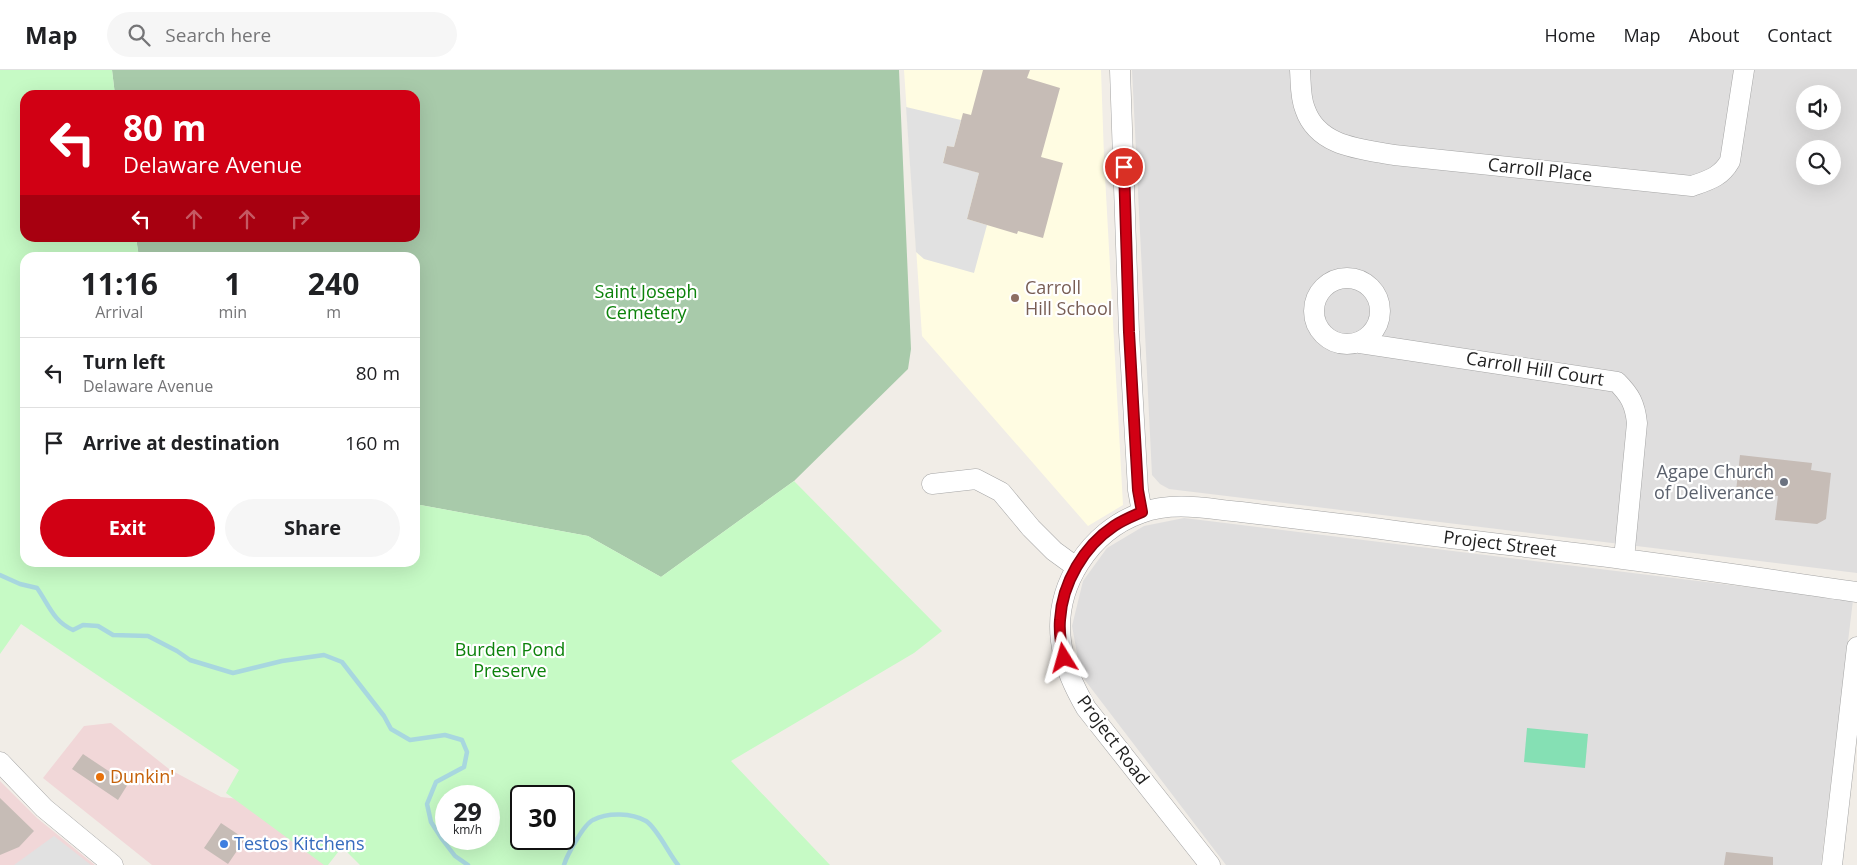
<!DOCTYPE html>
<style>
:root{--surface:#fff;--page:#f6f6f6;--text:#202124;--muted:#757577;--line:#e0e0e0;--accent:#d10014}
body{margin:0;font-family:"Open Sans",sans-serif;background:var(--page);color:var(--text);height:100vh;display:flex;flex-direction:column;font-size:19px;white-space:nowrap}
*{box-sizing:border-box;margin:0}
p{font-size:16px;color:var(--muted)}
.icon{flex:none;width:28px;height:28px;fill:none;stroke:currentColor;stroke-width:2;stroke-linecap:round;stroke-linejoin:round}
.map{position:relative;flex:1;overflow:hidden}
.sheet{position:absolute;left:20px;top:182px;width:400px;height:315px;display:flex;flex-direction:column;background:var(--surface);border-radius:15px;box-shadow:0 5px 20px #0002}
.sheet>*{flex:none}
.hud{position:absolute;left:20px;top:20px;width:400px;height:152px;border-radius:15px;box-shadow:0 5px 20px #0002;background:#d10014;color:#fff;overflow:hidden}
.buttons{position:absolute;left:1796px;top:15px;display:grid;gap:10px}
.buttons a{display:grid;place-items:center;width:45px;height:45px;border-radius:50%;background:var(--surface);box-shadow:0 5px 20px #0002;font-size:25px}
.speed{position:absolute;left:435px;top:715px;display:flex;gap:10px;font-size:25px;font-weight:700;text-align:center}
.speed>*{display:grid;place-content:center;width:65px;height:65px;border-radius:50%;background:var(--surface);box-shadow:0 5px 20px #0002;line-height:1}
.speed small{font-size:12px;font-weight:400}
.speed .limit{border:2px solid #111;border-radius:8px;background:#fff;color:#111}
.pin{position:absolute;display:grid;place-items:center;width:42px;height:42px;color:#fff;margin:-21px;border:2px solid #fff;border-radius:50%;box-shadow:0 1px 5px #0007}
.me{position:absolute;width:55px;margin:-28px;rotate:352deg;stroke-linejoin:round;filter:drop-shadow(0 0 4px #0008)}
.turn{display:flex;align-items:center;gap:18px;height:105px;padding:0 20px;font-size:22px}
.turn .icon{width:65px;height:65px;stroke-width:2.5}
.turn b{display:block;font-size:35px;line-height:42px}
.lanes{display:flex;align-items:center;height:48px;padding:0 20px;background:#0003;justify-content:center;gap:25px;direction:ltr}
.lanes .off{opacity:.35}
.eta{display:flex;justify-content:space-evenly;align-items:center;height:85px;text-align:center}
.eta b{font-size:30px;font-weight:700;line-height:35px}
.primary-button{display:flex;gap:10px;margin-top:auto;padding:10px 20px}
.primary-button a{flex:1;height:58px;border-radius:30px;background:var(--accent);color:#fff;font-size:20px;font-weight:700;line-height:58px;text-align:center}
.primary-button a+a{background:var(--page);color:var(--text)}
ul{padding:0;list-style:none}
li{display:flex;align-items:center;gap:15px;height:70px;padding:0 20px;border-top:1px solid var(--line)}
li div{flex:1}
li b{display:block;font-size:19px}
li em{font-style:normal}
header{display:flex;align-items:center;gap:30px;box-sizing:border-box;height:70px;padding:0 25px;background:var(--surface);border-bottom:1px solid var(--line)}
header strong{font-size:24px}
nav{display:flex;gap:28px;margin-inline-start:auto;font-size:18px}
.search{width:350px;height:45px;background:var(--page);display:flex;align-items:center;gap:12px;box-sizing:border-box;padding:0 18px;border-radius:28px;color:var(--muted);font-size:19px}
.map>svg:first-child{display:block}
.residential{fill:#dfdede;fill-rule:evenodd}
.commercial{fill:#f1d7d8}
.education{fill:#fffce2}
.cemetery{fill:#a8caaa}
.park{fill:#c6fac5;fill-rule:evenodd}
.pitch{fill:#85e0b4}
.parking{fill:#e1e1e1}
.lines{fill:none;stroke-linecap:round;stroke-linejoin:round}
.stream{stroke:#a8d7df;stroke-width:4.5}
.building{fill:#c6bcb6}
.minor-casing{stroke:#a5a5a5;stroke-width:21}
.minor{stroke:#fff;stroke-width:20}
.route-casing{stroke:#88000d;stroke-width:12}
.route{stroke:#d10014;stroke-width:9}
.education-dot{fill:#8d6e63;stroke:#fff;stroke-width:2}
.worship-dot{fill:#6b7280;stroke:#fff;stroke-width:2}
.food-dot{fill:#e8710a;stroke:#fff;stroke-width:2}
.shop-dot{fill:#3f7fe0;stroke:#fff;stroke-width:2}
.labels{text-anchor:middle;stroke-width:4.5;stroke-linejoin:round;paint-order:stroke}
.street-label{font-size:18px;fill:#212121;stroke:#fff}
.education-label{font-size:18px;fill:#785e54;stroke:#fff;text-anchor:start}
.park-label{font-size:18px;fill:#0c820b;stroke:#fff}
.worship-label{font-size:18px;fill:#5b616d;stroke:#fff;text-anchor:end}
.food-label{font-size:18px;fill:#c56008;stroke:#fff;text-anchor:start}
.shop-label{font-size:18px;fill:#366cbe;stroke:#fff;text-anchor:start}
</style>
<header>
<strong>Map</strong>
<div class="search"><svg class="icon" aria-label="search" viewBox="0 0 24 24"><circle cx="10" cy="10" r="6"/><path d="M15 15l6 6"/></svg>Search here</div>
<nav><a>Home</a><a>Map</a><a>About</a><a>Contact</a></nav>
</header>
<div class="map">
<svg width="1857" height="795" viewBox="0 0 1857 795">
<rect width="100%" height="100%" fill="#f1ede7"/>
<path class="residential" d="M1132 0H1857V503L1177 420 1169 419 1160 414 1152 405ZM1805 24H1832V51H1805ZM1805 79H1832V106H1805Z
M1184 448 1853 530 1821 795H1226L1081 605 1072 556 1083 511 1107 478 1144 456Z"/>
<path class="commercial" d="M111 653 169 699 221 727 248 730 328 795H152L43 708 84 656Z
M0 711 37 748 95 795H0Z"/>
<path class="education" d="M904 0H1101L1104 87 1123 435 1088 456 922 266Z"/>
<path class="cemetery" d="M112 0H899L911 279 908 299 794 411 661 507 588 466 415 434V188L139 187 136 168H415V25H115Z"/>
<path class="park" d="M0 0H112L115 25H25V168H136L139 187 25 188V492H415V434L588 466 661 507 794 411 942 561 914 583 731 691 830 795H360L342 777 328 795H324L226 723 239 700 21 554 0 584ZM446 726H489V769H446ZM521 726H564V769H521Z"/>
<path class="pitch" d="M1527 658 1588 664 1585 698 1524 692Z"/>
<path class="parking" d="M906 37 961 50 954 77 947 76 943 92 979 103 967 149 987 155 974 203 924 189 916 182Z
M54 766 91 795H14Z"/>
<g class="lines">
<path class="stream" d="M0 505 20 514 37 518C49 535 53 551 73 560L83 555 98 556 113 565 148 566 177 581 190 590 233 603 282 591 324 585 342 592 384 646 391 659 410 670 445 665 462 670 467 682 464 697 436 712 427 734 431 752 442 769 455 786 468 795
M564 795C567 785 584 754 593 750 608 742 632 743 646 751 657 758 669 784 678 795"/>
</g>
<path class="building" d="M983 0H1030L1027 8 1060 18 1041 87 1063 93 1043 168 1018 161 1017 164 967 149 979 103 943 93 947 76 954 77 963 43 971 45Z
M1740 385 1812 393 1811 400 1831 403 1826 449 1817 454 1775 450 1778 426 1736 421Z
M83 684 128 714 118 730 72 699Z
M0 728 34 761 19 777 0 785Z
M221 753 245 769 228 794 204 778Z
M1726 782 1773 787V795H1724Z"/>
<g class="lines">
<g class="minor-casing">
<path id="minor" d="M1120 0 1129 262 1138 420 1142 442
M1300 0C1301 13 1300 27 1305 39 1318 77 1361 79 1394 85L1692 116C1709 110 1721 107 1730 91L1744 0
M1314 241a33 33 0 1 1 66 0a33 33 0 1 1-66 0Z
M1360 273 1617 312C1630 325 1635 334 1637 353L1624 489
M932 414 976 409 1001 422 1031 458 1054 481 1076 497
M0 692 44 738 113 795
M1210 795 1086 638C1074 617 1064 596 1061 571 1054 516 1090 461 1141 443 1174 431 1208 439 1241 442 1283 447 1324 452 1366 457 1451 469 1538 478 1623 489 1701 499 1779 511 1857 522
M1832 795 1857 577"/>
</g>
<use href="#minor" class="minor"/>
</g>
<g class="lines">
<g class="route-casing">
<path id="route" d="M1064 588C1061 575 1059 562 1060 550 1062 513 1084 476 1114 456 1123 450 1133 446 1142 442L1138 420 1129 262 1124 97"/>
</g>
<use href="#route" class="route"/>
</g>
<circle class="education-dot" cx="1015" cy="228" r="5"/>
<circle class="worship-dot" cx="1784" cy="412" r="5"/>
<circle class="food-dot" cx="100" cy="707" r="5"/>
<circle class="shop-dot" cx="224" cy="774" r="5"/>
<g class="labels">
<g class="street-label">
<text transform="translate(1540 100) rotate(6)" y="6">Carroll Place</text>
<text transform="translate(1535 299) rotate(9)" y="6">Carroll Hill Court</text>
<text transform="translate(1500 474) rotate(7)" y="6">Project Street</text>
<text transform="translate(1113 670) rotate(53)" y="6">Project Road</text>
</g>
<g class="education-label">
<text x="1025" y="224">Carroll<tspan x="1025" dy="21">Hill School</tspan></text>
</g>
<g class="park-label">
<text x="646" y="228">Saint Joseph<tspan x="646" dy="21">Cemetery</tspan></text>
<text x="510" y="586">Burden Pond<tspan x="510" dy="21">Preserve</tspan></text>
</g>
<g class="worship-label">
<text x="1774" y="408">Agape Church<tspan x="1774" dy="21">of Deliverance</tspan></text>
</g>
<g class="food-label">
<text x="110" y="713">Dunkin'</text>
</g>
<g class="shop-label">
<text x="234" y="780">Testos Kitchens</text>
</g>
</g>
</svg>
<div class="buttons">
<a><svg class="icon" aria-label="sound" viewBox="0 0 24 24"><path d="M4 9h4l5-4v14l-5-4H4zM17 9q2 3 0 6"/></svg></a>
<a><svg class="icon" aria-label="search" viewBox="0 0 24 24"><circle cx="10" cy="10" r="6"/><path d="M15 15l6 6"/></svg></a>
</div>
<div class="speed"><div>29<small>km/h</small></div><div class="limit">30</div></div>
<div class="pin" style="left:1124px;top:97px;background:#d93025"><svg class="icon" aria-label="arrive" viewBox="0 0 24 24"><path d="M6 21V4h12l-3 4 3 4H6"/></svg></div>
<svg class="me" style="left:1064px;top:588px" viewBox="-20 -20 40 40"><path d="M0-17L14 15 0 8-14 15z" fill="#d10014" stroke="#fff" stroke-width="4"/></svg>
<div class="hud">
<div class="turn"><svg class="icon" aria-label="left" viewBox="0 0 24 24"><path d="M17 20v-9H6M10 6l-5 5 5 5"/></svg><div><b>80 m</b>Delaware Avenue</div></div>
<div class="lanes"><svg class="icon" aria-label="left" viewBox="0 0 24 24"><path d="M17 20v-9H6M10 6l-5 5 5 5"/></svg><svg class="icon off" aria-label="ahead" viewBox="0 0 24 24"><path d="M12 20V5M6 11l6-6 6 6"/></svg><svg class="icon off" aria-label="ahead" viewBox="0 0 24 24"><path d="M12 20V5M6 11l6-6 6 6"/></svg><svg class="icon off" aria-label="right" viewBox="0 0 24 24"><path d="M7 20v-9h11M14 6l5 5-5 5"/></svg></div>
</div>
<section class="sheet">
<div class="eta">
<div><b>11:16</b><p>Arrival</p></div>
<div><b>1</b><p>min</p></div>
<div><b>240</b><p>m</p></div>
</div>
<ul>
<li><svg class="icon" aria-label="left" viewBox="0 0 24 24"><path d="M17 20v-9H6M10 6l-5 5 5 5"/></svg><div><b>Turn left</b><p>Delaware Avenue</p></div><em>80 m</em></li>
<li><svg class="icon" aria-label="arrive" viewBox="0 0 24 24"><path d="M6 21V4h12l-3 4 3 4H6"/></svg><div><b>Arrive at destination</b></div><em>160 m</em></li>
</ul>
<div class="primary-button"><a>Exit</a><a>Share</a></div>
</section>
</div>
